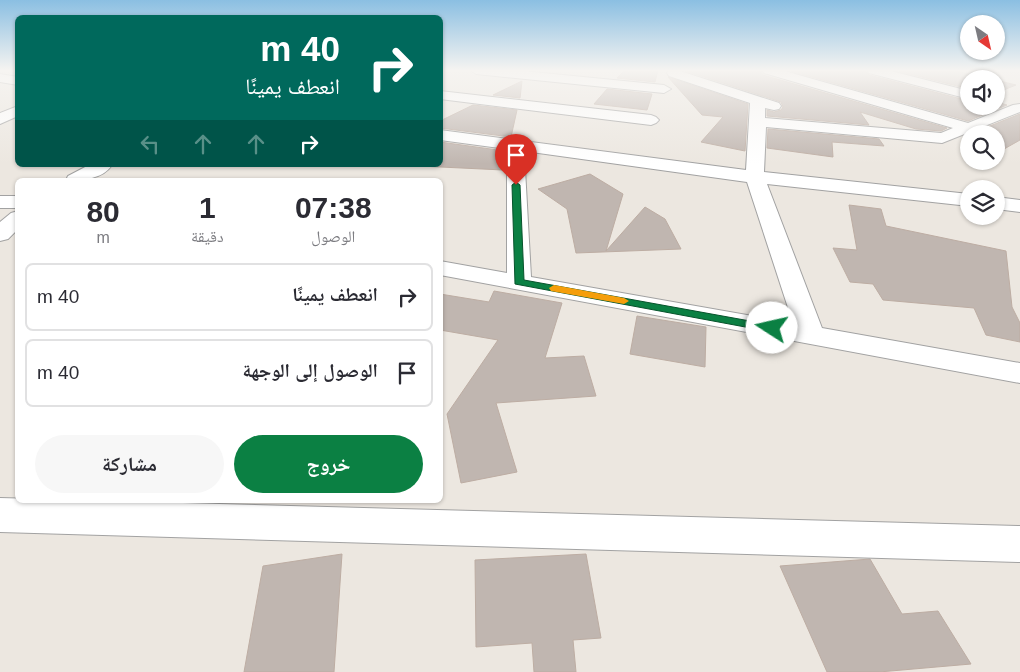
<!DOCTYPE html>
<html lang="ar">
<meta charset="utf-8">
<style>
:root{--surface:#fff;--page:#f7f7f7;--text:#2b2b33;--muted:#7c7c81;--line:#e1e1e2;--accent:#0b8043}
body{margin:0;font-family:Arial,"Noto Naskh Arabic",sans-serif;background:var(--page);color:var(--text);direction:rtl;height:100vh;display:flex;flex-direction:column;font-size:19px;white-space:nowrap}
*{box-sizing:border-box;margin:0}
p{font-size:16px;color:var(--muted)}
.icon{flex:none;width:28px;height:28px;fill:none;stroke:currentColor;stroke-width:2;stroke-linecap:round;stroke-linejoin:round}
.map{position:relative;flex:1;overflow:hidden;direction:ltr}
.details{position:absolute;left:15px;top:178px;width:428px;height:325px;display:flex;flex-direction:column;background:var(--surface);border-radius:8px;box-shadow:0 1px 4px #0004;direction:rtl}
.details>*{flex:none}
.top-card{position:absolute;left:15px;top:15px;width:428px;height:152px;border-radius:8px;box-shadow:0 1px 4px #0004;direction:rtl;background:#00695c;color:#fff;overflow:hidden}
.needle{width:32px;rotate:146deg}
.buttons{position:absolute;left:960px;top:15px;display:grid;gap:10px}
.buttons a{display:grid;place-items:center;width:45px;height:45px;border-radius:50%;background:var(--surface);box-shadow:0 1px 4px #0004;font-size:25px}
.pin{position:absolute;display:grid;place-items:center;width:42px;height:42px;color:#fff;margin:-51px -21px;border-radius:50% 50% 50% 0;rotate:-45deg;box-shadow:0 0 5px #0007}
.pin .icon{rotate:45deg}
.me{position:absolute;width:55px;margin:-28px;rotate:280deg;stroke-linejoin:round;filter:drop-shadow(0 0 4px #0008)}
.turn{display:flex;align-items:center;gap:18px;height:105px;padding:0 20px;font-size:22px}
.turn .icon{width:65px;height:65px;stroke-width:2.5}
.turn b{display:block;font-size:35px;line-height:42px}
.lanes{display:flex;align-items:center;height:48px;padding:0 20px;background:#0003;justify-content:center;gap:25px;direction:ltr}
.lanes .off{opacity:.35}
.eta{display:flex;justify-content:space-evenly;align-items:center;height:85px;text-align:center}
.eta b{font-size:30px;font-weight:700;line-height:35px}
.primary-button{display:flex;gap:10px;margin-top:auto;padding:10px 20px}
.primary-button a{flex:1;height:58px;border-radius:30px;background:var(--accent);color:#fff;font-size:20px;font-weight:700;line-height:58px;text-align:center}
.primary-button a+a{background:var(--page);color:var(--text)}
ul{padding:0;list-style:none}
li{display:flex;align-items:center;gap:15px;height:68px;margin:0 10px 8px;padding:0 10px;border:2px solid var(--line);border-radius:8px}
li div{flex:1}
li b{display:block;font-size:19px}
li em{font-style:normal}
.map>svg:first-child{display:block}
.building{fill:#c0b6b0;stroke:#bdada3}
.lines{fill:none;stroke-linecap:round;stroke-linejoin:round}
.minor-casing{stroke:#a2a2a2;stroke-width:2}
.minor{fill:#fff;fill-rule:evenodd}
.route{fill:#0b8043;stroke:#07532c}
.slow{fill:#f59e0b}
</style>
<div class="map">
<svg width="1020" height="672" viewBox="0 0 1020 672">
<rect width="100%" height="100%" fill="#ece7e0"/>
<path class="building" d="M625 70H658L655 82 617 78Z
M683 70H760L763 75 947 128 941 131 916 129 860 112 869 125 767 116V110L774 112 781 110 783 107 781 102Z
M787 70H865L869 75 969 101V106H996V102L1007 105 968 121Z
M894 70H952L991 79H969V89Z
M668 77 748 104 745 151 701 142 723 117 702 115Z
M996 80 1016 85 996 93Z
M522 81 520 98 493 95Z
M607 89 652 94 647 110 594 104Z
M473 105 517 110 511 137 440 128V121Z
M1020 114V140L997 153 996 134H970Z
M768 129 879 139 884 146 832 142 833 157 767 148Z
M440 142 505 151 503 170 399 165H440Z
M590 174 623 194 606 251 645 207 665 219 681 249 576 253 567 209 538 189Z
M849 205 881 209 886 226 1006 251 1012 307 1020 323V342L986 335 974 308 883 300 873 284 850 282 833 248 857 250Z
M494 291 562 303 545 358 584 356 596 396 496 403 517 472 461 483 447 414 498 340 440 330V294L489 302Z
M637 316 706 327 705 367 630 354Z
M342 554 334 672H244L263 566Z
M586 554 601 638 573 640 576 672H534L532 643 476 647 475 560Z
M870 559 902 614 938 611 971 664 879 672H827L780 566Z"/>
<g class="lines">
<g class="minor-casing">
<path id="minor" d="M470 70H513L664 85 671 89 664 93 476 74Z
M669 70H677L779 103 781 106 779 109 774 110 765 108V118L941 133 953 128 764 73 762 70H781L968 123 1013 105 1020 104V112L942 143 766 127 764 172 969 194V206L767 184 822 328 1020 363V383L440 275V261L507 273V149L440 140V130L746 170 750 103 669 76 667 73ZM524 151 747 182 793 323 531 277Z
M867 70H887L969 91V99L869 73Z
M0 74 18 77V85L0 82Z
M440 91 651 115 656 117 659 120 656 123 651 125 440 99Z
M18 106V116L0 124V113Z
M89 165H112C102 180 82 180 66 180L68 176Z
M0 196H18V208H0Z
M996 197 1020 200V212L996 209Z
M18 211V229L8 239 0 241V222L11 213Z
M0 498 1020 526V562L0 532Z"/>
</g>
<use href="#minor" class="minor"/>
</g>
<linearGradient id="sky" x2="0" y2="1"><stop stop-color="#8bbfe2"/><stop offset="0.43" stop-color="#f6f4f1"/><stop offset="1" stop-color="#f6f4f1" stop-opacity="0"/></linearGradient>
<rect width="1020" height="164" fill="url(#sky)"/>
<path class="route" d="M516 182 520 185 524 280 772 325 777 328 772 332 515 284 512 185Z"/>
<path class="slow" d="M554 285 624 298 629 301 624 304 551 291 549 288Z"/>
</svg>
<div class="buttons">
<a><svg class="needle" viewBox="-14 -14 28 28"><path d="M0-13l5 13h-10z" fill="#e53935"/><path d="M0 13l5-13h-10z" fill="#7c7c81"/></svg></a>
<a><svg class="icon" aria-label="sound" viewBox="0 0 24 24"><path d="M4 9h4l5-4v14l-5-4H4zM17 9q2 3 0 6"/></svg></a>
<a><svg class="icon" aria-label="search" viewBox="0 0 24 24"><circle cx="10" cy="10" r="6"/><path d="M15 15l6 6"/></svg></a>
<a><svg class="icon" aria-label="layers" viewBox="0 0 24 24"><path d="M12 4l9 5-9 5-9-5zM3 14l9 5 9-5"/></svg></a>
</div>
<div class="pin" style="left:516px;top:185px;background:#d93025"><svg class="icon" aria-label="arrive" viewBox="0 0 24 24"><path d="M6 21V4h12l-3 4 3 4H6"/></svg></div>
<svg class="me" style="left:772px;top:328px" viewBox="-20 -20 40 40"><circle r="19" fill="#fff"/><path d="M0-13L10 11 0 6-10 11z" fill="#0b8043"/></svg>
<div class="top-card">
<div class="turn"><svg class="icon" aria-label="right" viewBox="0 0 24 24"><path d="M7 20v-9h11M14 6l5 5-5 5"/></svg><div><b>40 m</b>انعطف يمينًا</div></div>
<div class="lanes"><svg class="icon off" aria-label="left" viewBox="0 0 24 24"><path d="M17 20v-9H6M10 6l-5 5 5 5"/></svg><svg class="icon off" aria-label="ahead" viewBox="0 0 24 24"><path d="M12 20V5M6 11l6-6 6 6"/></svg><svg class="icon off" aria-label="ahead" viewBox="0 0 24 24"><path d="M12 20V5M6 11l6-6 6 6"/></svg><svg class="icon" aria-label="right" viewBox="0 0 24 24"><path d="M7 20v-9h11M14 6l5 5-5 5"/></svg></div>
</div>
<section class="details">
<div class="eta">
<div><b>07:38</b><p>الوصول</p></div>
<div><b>1</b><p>دقيقة</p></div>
<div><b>80</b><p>m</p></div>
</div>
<ul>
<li><svg class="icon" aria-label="right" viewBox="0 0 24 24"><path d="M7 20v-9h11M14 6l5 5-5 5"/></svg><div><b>انعطف يمينًا</b></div><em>40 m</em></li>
<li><svg class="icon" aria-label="arrive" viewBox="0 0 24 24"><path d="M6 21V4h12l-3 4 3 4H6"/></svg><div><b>الوصول إلى الوجهة</b></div><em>40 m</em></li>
</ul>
<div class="primary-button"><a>خروج</a><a>مشاركة</a></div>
</section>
</div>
